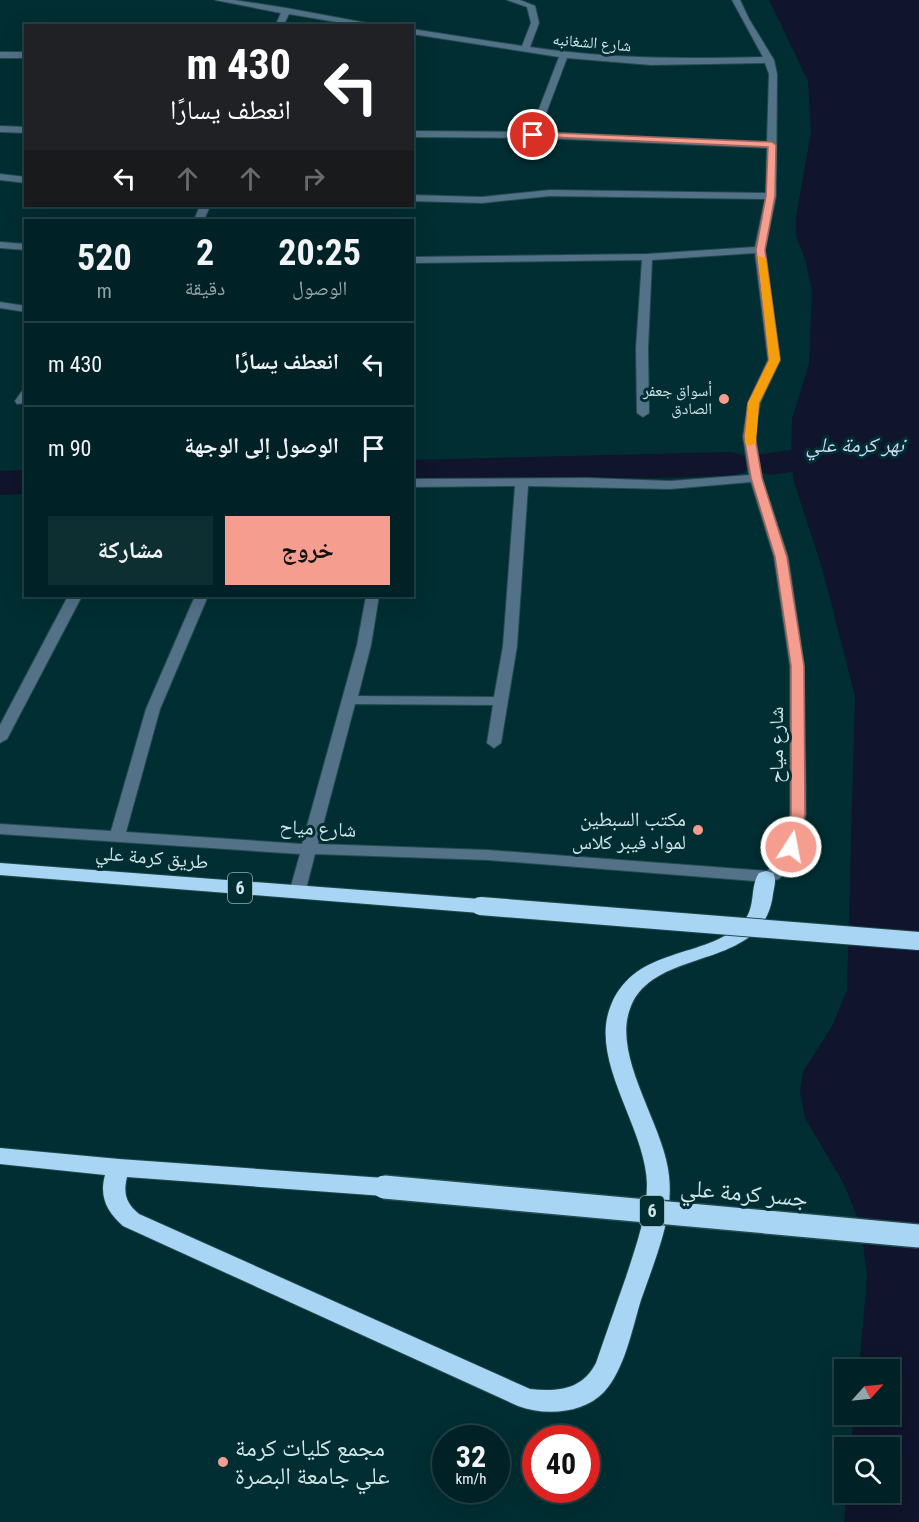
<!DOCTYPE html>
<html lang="ar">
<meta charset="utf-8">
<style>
:root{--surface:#002226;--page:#0e2f32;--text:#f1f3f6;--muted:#95a4a7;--line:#223f43;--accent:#f59d8f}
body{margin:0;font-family:"Roboto Condensed","Noto Naskh Arabic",sans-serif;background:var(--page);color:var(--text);direction:rtl;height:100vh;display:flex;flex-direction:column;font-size:22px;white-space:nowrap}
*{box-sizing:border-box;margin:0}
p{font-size:20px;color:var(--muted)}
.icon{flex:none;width:33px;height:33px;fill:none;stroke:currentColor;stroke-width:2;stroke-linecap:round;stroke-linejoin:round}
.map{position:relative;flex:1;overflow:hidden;direction:ltr}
.details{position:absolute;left:24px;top:219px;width:390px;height:378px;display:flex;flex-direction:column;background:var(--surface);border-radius:0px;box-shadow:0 6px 24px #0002,0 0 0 2px var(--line);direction:rtl}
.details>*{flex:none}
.hud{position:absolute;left:24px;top:24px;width:390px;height:183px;border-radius:0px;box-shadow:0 6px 24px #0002,0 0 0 2px var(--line);direction:rtl;background:#202124;color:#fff;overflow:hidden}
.needle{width:39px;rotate:63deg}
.fabs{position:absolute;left:834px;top:1359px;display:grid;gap:12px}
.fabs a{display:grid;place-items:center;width:66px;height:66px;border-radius:0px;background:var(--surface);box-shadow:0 6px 24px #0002,0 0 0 2px var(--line);font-size:30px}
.speed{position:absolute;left:432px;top:1425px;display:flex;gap:12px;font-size:30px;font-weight:700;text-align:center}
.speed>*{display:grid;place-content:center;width:78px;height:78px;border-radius:50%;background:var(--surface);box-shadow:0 6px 24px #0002,0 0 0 2px var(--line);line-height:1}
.speed small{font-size:15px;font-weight:400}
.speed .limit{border:9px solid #d22;background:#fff;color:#111}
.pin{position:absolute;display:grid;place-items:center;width:51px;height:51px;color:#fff;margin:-26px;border:3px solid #fff;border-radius:50%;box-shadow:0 2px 6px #0007}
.me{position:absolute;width:66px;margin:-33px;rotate:11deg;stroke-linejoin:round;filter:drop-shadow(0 0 4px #0008)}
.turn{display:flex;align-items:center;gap:21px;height:126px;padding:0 24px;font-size:27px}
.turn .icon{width:78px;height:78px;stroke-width:2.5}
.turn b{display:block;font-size:42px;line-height:51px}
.lanes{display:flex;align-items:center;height:57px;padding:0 24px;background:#0003;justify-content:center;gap:30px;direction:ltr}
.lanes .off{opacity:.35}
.eta{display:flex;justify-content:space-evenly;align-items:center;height:102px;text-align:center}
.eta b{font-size:36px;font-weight:700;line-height:42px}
.action{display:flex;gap:12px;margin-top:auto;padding:12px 24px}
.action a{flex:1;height:69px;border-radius:0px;background:var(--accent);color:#111;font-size:24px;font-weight:700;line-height:69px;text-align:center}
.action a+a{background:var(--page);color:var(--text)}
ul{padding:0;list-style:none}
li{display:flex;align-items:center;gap:18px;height:84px;padding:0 24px;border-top:2px solid var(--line)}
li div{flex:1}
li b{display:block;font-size:22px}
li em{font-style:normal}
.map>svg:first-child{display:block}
.water{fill:#10142c}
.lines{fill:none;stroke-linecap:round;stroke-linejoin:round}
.river{fill:#10142c;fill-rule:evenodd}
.minor-casing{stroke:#214b4f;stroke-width:2}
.highway-casing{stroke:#214b4f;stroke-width:2}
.minor{fill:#537187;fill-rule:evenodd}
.highway{fill:#a9d5f5;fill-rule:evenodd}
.highway-bridge-far1-casing{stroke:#214b4f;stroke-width:20;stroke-linecap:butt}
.highway-bridge-casing{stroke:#214b4f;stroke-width:26;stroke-linecap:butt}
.highway-bridge-far1{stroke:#a9d5f5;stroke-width:18}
.highway-bridge{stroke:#a9d5f5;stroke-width:23}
.route{fill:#f59d8f;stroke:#9f665d;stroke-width:1.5}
.slow{fill:#f59e0b}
.poi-dot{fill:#f59d8f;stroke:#002e32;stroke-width:2}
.labels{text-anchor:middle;stroke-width:6;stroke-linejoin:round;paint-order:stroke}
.far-street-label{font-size:16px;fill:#d0e6e8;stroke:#002e32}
.far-poi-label{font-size:16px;fill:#d0e6e8;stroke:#002e32;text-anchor:end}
.shield{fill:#002e32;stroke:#92afb1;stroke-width:1.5}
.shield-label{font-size:18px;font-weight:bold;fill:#d0e6e8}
.street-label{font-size:20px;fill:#d0e6e8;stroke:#002e32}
.poi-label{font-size:20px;fill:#d0e6e8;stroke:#002e32;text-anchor:end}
.water-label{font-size:21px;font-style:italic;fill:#cfd7f9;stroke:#002e32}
.near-street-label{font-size:24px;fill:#d0e6e8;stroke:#002e32}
.near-poi-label{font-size:24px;fill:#d0e6e8;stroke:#002e32;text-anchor:start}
</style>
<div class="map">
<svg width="919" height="1522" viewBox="0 0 919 1522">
<rect width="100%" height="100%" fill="#002e32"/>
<path class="water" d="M769 0H919V1522H844L847 1493 890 1492V1448L851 1447 854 1415 890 1414V1370L859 1369 867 1277 861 1227 844 1184 805 1118 800 1091 803 1072 832 1026 847 990 855 696 822 568 794 482 791 462 792 419 809 364 812 290 805 259 796 236V217L811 132 808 81Z"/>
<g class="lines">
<path class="river" d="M791 450 805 454 811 462 805 470 770 475 756 471 750 463 756 455Z
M731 452 745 456 751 464 745 472 731 476 412 484V460Z
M26 470V494L0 495V471Z"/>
<g class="minor-casing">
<path id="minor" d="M215 0H234L286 8 383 26H360L289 14 283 26H275L281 13Z
M507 0H520L535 6 539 23 530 47C609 59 683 59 763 57L732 0H740L749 19 774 60 777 74 776 196 765 250 780 360 760 403 755 437 762 478 788 557 804 666 806 814 799 847 790 867 779 879 766 882 488 860 315 854 305 893 303 897H291L289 893 300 854 0 834V824L111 831 146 709 195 596H208L160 709 126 832 302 844 357 645 366 596H379L371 645 358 696 494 697 503 646 515 486 412 487V479L588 478 670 481 749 475 743 437 748 403 768 360 755 253 652 260 648 348 649 413 643 417 637 413 636 348 642 260 412 263V257L647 254 755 247 765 199 550 196 482 203 412 201V195L482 197 550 190 766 193 767 148 537 138 534 144 531 145 526 142 528 138 412 137V131L530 132 559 57 412 34V29L522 46 531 23 527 7ZM567 58 651 65 765 63 769 74 767 142 539 132ZM751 482 774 557 790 666V814L783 847 775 864 767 871 488 850 318 844 355 704 493 705 487 743 494 748 501 743 517 646 528 486 670 489Z
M0 52H26V58H0Z
M0 126 26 127V133L0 132Z
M0 174 26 177V183L0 180Z
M200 206H210L204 220H194Z
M0 242 26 244V250L0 248Z
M0 302 26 306V312L0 308Z
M26 390V403L17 404 15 401 22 391Z
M68 596H82L7 739 0 743V725Z"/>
</g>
<g class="highway-casing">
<path id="highway" d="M0 863 480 899 487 901 490 906 487 911 480 913 0 875Z
M766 871 773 873C777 879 774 887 773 894 764 972 657 945 631 1006 610 1055 665 1126 669 1176 671 1194 669 1213 664 1231 658 1254 649 1277 641 1300 632 1329 625 1369 604 1392 583 1414 545 1416 518 1406L123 1226C107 1212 99 1197 105 1175L0 1164V1148L119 1159 384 1178 392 1181 395 1187 392 1193 384 1196 127 1177C123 1194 126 1203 139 1214L530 1389C558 1392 582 1390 596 1363 606 1334 616 1305 626 1277 636 1246 647 1217 647 1184 646 1127 588 1060 611 1005 636 945 705 960 742 923 757 908 749 888 759 873Z"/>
</g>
<use href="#minor" class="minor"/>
<use href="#highway" class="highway"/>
<g class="highway-bridge-far1-casing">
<path id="highway-bridge-far1" d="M480 906 919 941"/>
</g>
<g class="highway-bridge-casing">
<path id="highway-bridge" d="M384 1187 919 1236"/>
</g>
<use href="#highway-bridge-far1" class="highway-bridge-far1"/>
<use href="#highway-bridge" class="highway-bridge"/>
</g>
<path class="route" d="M533 132 772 142 776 145 775 196 765 250 780 360 759 403 755 437 762 478 787 557 804 666 805 814 796 850 791 851 784 847 791 814V666L775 557 751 478 744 437 748 403 769 360 756 250 766 196 768 147 530 136V133Z"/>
<path class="slow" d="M758 256 766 258 780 360 759 403 756 443 750 446 745 443 748 403 769 360Z"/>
<g class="poi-dot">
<circle cx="724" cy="399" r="6"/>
<circle cx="698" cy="830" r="6"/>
<circle cx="223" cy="1462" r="6"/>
</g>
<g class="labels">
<g class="far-street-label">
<text transform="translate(592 42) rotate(5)" y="6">شارع الشغانبه</text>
</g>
<g class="far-poi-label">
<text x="712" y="396">أسواق جعفر<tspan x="712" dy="18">الصادق</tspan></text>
</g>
<g class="shield">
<rect x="228" y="873" width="24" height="30" rx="4.5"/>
<rect x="640" y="1196" width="24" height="30" rx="4.5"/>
</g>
<g class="shield-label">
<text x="240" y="894">6</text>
<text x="652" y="1217">6</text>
</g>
<g class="street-label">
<text transform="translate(776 745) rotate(-90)" y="7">شارع مياح</text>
<text transform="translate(318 828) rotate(3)" y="7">شارع مياح</text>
<text transform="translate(152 857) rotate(5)" y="7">طريق كرمة علي</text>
</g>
<g class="poi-label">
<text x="686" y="826">مكتب السبطين<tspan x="686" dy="23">لمواد فيبر كلاس</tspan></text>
</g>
<g class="water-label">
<text x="855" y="452">نهر كرمة علي</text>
</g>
<g class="near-street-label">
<text transform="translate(744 1193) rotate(5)" y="8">جسر كرمة علي</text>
</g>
<g class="near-poi-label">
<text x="235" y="1456">مجمع كليات كرمة<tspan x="235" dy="28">علي جامعة البصرة</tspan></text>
</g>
</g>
</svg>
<div class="fabs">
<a><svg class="needle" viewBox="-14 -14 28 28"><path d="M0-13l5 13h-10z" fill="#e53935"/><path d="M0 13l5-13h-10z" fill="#95a4a7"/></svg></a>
<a><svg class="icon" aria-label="search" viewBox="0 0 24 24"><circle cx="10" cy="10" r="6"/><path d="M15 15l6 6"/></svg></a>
</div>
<div class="speed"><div>32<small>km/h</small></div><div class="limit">40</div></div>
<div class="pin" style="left:533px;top:135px;background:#d93025"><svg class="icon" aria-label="arrive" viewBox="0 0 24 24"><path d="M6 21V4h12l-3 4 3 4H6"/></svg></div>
<svg class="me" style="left:791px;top:847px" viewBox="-20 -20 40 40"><circle r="17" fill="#f59d8f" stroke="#fff" stroke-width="3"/><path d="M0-11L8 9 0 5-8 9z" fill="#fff"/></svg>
<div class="hud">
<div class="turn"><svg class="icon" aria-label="left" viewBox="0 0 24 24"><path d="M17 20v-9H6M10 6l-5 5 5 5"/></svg><div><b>430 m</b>انعطف يسارًا</div></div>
<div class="lanes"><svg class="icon" aria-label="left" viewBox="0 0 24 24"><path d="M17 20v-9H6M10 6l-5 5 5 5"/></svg><svg class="icon off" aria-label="ahead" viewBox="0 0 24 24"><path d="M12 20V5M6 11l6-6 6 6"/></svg><svg class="icon off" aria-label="ahead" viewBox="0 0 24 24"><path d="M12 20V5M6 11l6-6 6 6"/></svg><svg class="icon off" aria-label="right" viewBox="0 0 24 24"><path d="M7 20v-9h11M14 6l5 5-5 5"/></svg></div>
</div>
<section class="details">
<div class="eta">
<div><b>20:25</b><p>الوصول</p></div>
<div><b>2</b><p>دقيقة</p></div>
<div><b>520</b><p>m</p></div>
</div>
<ul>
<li><svg class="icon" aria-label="left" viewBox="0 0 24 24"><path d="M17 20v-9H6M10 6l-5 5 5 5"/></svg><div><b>انعطف يسارًا</b></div><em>430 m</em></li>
<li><svg class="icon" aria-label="arrive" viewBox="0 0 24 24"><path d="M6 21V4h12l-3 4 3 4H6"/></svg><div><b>الوصول إلى الوجهة</b></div><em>90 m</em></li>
</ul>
<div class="action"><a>خروج</a><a>مشاركة</a></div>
</section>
</div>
